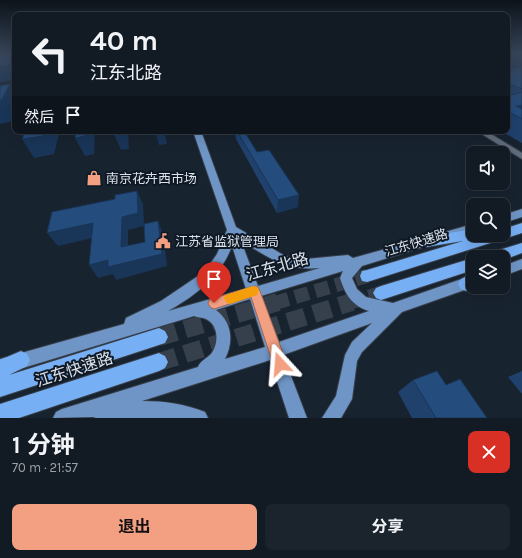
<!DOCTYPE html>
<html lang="zh">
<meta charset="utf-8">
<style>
:root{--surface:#121a24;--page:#1b232c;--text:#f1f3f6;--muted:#9ca1a6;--line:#313841;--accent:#f3a082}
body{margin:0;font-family:Karla,"Noto Sans SC",sans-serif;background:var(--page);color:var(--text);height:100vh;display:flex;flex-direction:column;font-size:15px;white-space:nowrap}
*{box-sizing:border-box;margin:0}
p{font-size:13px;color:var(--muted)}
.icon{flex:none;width:22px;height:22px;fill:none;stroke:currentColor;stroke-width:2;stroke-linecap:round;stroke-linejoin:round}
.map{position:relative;height:418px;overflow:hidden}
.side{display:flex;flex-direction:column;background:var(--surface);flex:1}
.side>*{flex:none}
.hud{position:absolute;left:12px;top:12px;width:498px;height:122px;border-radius:8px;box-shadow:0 4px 16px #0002,0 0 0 1px var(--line);background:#121a24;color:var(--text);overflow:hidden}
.fabs{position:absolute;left:466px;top:146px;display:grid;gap:8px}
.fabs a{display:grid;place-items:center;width:44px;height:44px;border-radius:8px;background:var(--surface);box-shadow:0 4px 16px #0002,0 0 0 1px var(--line);font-size:20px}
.pin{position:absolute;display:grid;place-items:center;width:34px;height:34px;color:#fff;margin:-41px -17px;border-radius:50% 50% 50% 0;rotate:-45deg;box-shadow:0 0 4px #0007}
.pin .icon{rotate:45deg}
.me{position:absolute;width:44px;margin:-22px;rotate:341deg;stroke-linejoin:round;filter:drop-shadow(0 0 3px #0008)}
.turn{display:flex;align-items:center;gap:14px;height:84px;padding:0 12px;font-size:18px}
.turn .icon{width:52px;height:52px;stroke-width:2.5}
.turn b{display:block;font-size:28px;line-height:34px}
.then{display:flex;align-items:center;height:38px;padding:0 12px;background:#0003;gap:8px;font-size:15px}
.round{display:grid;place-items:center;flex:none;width:42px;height:42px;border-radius:8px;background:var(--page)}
.head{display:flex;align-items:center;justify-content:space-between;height:68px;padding:0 12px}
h1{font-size:24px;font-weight:700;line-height:30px}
.cta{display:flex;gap:8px;margin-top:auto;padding:8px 12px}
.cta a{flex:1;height:46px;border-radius:8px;background:var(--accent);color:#111;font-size:16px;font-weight:700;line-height:46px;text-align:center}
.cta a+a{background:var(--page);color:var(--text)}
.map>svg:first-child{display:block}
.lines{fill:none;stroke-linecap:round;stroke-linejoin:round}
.highway-tunnel-far1{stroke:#35404c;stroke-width:14;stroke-dasharray:14 7;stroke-linecap:butt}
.highway-tunnel{stroke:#35404c;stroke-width:18;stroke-dasharray:18 9;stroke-linecap:butt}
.minor-casing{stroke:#373f4a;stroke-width:2}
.major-casing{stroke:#373f4a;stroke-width:2}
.highway-casing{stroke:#373f4a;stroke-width:2}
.minor{fill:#606d7d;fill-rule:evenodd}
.major{fill:#6e95c5;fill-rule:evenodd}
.highway{fill:#77aff5;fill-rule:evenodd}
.wall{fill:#1f416c}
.shaded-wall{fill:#193558}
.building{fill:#244c7d;stroke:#193558}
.route{fill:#f3a082;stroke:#9e6854}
.slow{fill:#f59e0b}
.labels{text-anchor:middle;stroke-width:4;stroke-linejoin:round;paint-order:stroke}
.poi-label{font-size:13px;fill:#dae1ea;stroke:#0f1926;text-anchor:start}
.street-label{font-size:13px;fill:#dae1ea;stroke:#0f1926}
.near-street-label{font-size:16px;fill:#dae1ea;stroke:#0f1926}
</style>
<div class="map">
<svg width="522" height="418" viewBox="0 0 522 418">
<rect width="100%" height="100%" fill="#182330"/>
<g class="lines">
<path class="highway-tunnel-far1" d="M275 303 367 276
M349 303 381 293"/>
<path class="highway-tunnel" d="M159 337 278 302
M159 362 352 302"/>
<g class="minor-casing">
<path id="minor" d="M477 131H486L522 153V159Z"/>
</g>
<g class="major-casing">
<path id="major" d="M193 131H201L236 227 285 256 306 259 348 255 353 258 432 236 436 237 438 240 436 243 362 266 352 278 357 289 366 297 393 303 473 275V287L402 312 362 352 357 361 352 399 341 418H322L336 396 345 355 352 342 372 323 283 355 307 418H289L270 360 142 401C164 401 185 404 205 412L208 418H96L93 417 53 418 56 412 62 409 198 367C200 361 206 359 211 354 219 344 219 325 206 319 202 317 198 318 194 316L0 375V359L124 324 126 318 161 301 198 276 208 267 217 254 227 230ZM241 241C270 258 285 271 320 268L258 286ZM232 246 246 289 168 311C195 296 221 276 232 246ZM343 271 340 278C345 294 352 306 369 311L279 342 261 296ZM250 299 265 347 225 359C234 341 232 322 216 310Z
M522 209V217L503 223V215Z
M473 224V232L449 239 445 238 444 235 445 232Z
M522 259V269L503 276V266Z"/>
</g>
<g class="highway-casing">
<path id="highway" d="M522 223V233L367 282 362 281 360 276 362 271 367 270 463 241 426 247 421 246 419 242 421 238 426 237 473 229V235H479L478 236 503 235V229Z
M522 243V253L503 260V257H487L489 253Z
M473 258V270L381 300 376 298 373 293 376 288 381 286Z
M473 273V287H474L466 291 461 289 458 284 461 279Z
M159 328 165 331 168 337 165 343 0 397V360L21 351 27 354 30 360 27 366 9 375Z
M159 353 165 356 168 362 165 368 159 371 19 418H0V404Z"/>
</g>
<use href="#minor" class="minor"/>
<use href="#major" class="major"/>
<use href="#highway" class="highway"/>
</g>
<path class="wall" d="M522 67V143L501 131H507V70Z
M235 131H244L257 152 298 207 277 213 236 139Z
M522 371V394L508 377Z
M413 380 446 385 487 418H412L398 392Z"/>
<path class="shaded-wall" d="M522 54V67L507 70V57Z
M15 57V80L0 82V66Z
M10 84 15 93V111L10 122 0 124V103Z
M522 105V119L516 106Z
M45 131H60L54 154 34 158 22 139Z
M85 131H95L94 154 85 156 75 138Z
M120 131H128L129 149 121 150 113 132Z
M155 131H164L167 144 159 145Z
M137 191 143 204 144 226 128 230V260L121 247 122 217Z
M299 195 298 207 277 213 278 200Z
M158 221 163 234 167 266 116 280 113 274 98 278 89 265 108 260 162 254Z
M93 223 101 236 58 246 47 233Z"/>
<path class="building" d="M0 53H15V57L9 65 0 66Z
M507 53H522V54L507 57Z
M522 67V89L507 83V70Z
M10 84 0 103V86Z
M522 92V105L516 106 522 109V119L507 111V96Z
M26 131H45L43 136 22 139Z
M76 131H85V136L75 138Z
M237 131H244L257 152 269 150 299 195 278 200Z
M137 191 138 213 122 217 121 247 145 242 144 224 158 221 162 254 108 267V260L89 265 93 223 47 233 52 212 115 199V195Z
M437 371 446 385 460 379 487 418H436L413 380Z"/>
<linearGradient id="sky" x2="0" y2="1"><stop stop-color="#0d131a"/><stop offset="0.48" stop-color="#374559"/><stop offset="1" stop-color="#374559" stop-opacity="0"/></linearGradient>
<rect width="522" height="111" fill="url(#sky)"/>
<path class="route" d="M254 286 258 287 260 291 287 364 285 369 280 371 275 369 273 364 251 297 214 309 210 307 208 303 210 299 214 298Z"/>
<path class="slow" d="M253 286 257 287 259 291 257 295 230 304 226 302 224 298 226 295Z"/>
<defs>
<g id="shop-bare" transform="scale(1.2)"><path d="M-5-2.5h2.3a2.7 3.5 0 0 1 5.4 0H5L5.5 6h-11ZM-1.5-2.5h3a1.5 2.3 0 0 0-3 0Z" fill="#f3a082" stroke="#0f1926" stroke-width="2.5" paint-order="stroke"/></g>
<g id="civic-bare" transform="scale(1.2)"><path d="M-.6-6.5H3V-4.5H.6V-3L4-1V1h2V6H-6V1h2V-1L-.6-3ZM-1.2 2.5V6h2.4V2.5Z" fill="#f3a082" stroke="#0f1926" stroke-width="2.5" paint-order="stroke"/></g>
</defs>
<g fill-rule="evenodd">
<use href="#shop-bare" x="94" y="178"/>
<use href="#civic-bare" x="163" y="241"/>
</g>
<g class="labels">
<g class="poi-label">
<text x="106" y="183">南京花卉西市场</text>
<text x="175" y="246">江苏省监狱管理局</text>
</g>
<g class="street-label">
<text transform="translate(416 242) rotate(-17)" y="5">江东快速路</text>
</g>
<g class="near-street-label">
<text transform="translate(277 266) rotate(-16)" y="6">江东北路</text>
<text transform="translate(74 369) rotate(-18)" y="6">江东快速路</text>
</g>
</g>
</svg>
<div class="fabs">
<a><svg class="icon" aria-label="sound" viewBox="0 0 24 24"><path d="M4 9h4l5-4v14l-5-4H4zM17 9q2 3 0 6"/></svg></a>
<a><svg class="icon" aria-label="search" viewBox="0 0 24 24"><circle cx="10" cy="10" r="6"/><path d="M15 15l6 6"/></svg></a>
<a><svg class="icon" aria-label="layers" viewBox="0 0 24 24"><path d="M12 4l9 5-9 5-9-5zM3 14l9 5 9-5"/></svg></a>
</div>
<div class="pin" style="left:214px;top:303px;background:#d93025"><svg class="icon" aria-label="arrive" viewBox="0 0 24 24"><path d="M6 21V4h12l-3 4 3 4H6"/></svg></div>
<svg class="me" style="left:280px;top:364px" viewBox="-20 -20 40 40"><path d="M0-17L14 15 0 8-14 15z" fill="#f3a082" stroke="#fff" stroke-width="4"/></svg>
<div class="hud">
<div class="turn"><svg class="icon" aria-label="left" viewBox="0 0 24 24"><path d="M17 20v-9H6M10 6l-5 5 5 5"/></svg><div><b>40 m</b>江东北路</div></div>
<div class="then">然后<svg class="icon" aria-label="arrive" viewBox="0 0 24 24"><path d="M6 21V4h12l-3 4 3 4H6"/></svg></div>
</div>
</div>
<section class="side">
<div class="head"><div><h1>1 分钟</h1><p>70 m · 21:57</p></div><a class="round" style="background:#d93025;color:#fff"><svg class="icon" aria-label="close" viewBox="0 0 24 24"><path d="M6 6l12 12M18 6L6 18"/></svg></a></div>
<div class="cta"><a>退出</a><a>分享</a></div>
</section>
